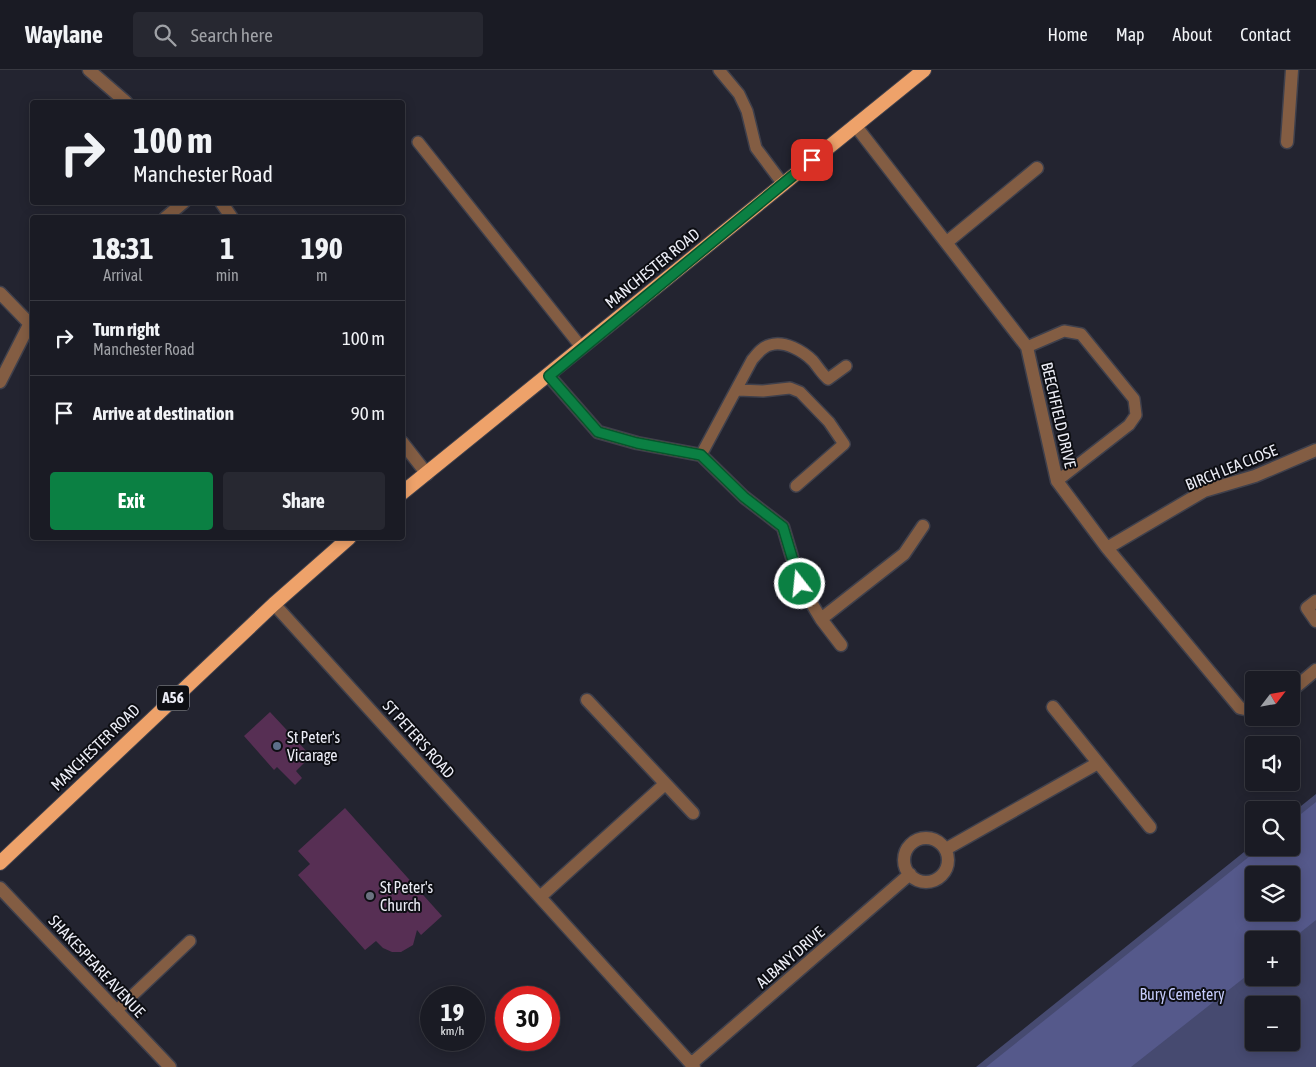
<!DOCTYPE html>
<meta charset="utf-8">
<style>
:root{--surface:#1a1b24;--page:#272831;--text:#f1f3f6;--muted:#9fa1a6;--line:#383941;--accent:#0b8043}
body{margin:0;font-family:"Asap Condensed",sans-serif;background:var(--page);color:var(--text);height:100vh;display:flex;flex-direction:column;font-size:19px;white-space:nowrap}
*{box-sizing:border-box;margin:0}
p{font-size:16px;color:var(--muted)}
.icon{flex:none;width:28px;height:28px;fill:none;stroke:currentColor;stroke-width:2;stroke-linecap:round;stroke-linejoin:round}
.map{position:relative;flex:1;overflow:hidden}
.details{position:absolute;left:30px;top:145px;width:375px;height:325px;display:flex;flex-direction:column;background:var(--surface);border-radius:5px;box-shadow:0 2px 12px #0003,0 0 0 1px var(--line)}
.details>*{flex:none}
.banner{position:absolute;left:30px;top:30px;width:375px;height:105px;border-radius:5px;box-shadow:0 2px 12px #0003,0 0 0 1px var(--line);background:#1a1b24;color:var(--text);overflow:hidden}
.needle{width:32px;rotate:59deg}
.controls{position:absolute;left:1245px;top:601px;display:grid;gap:10px}
.controls a{display:grid;place-items:center;width:55px;height:55px;border-radius:5px;background:var(--surface);box-shadow:0 2px 12px #0003,0 0 0 1px var(--line);font-size:25px}
.speed{position:absolute;left:420px;top:916px;display:flex;gap:10px;font-size:25px;font-weight:700;text-align:center}
.speed>*{display:grid;place-content:center;width:65px;height:65px;border-radius:50%;background:var(--surface);box-shadow:0 2px 12px #0003,0 0 0 1px var(--line);line-height:1}
.speed small{font-size:12px;font-weight:400}
.speed .limit{border:8px solid #d22;background:#fff;color:#111}
.pin{position:absolute;display:grid;place-items:center;width:42px;height:42px;color:#fff;margin:-21px;border-radius:10px;box-shadow:0 2px 8px #0006}
.me{position:absolute;width:55px;margin:-28px;rotate:344deg;stroke-linejoin:round;filter:drop-shadow(0 0 4px #0008)}
.turn{display:flex;align-items:center;gap:18px;height:105px;padding:0 20px;font-size:22px}
.turn .icon{width:65px;height:65px;stroke-width:2.5}
.turn b{display:block;font-size:35px;line-height:42px}
.eta{display:flex;justify-content:space-evenly;align-items:center;height:85px;text-align:center}
.eta b{font-size:30px;font-weight:700;line-height:35px}
.button{display:flex;gap:10px;margin-top:auto;padding:10px 20px}
.button a{flex:1;height:58px;border-radius:5px;background:var(--accent);color:#fff;font-size:20px;font-weight:700;line-height:58px;text-align:center}
.button a+a{background:var(--page);color:var(--text)}
ul{padding:0;list-style:none}
li{display:flex;align-items:center;gap:15px;height:75px;padding:0 20px;border-top:1px solid var(--line)}
li div{flex:1}
li b{display:block;font-size:19px}
li em{font-style:normal}
header{display:flex;align-items:center;gap:30px;box-sizing:border-box;height:70px;padding:0 25px;background:var(--surface);border-bottom:1px solid var(--line)}
header strong{font-size:24px}
nav{display:flex;gap:28px;margin-inline-start:auto;font-size:18px}
.search{width:350px;height:45px;background:var(--page);display:flex;align-items:center;gap:12px;box-sizing:border-box;padding:0 18px;border-radius:5px;color:var(--muted);font-size:19px}
.map>svg:first-child{display:block}
.green{fill:#464a70;fill-rule:evenodd}
.forest{fill:#55598b;fill-rule:evenodd}
.building{fill:#572f54}
.lines{fill:none;stroke-linecap:round;stroke-linejoin:round}
.service-casing{stroke:#3f404c;stroke-width:14}
.minor-casing{stroke:#3f404c;stroke-width:15}
.trunk-casing{stroke:#3f404c;stroke-width:16}
.service{stroke:#835d43;stroke-width:11}
.minor{stroke:#835d43;stroke-width:12}
.trunk{stroke:#eea26a;stroke-width:14}
.route-casing{stroke:#07532c;stroke-width:12}
.route{stroke:#0b8043;stroke-width:9}
.service-dot{fill:#5c6f8a;stroke:#0d0e13;stroke-width:2}
.worship-dot{fill:#6b7280;stroke:#0d0e13;stroke-width:2}
.labels{text-anchor:middle;stroke-width:4;stroke-linejoin:round;paint-order:stroke}
.shield{fill:#0d0e13;stroke:#a9aab2;stroke-width:1}
.shield-label{font-size:15px;font-weight:bold;fill:#ecedf6}
.street-label{font-size:16px;fill:#ecedf6;stroke:#0d0e13}
.poi-label{font-size:16px;fill:#ecedf6;stroke:#0d0e13;text-anchor:start}
.park-label{font-size:16px;fill:#c5cbfa;stroke:#0d0e13}
</style>
<header>
<strong>Waylane</strong>
<div class="search"><svg class="icon" aria-label="search" viewBox="0 0 24 24"><circle cx="10" cy="10" r="6"/><path d="M15 15l6 6"/></svg>Search here</div>
<nav><a>Home</a><a>Map</a><a>About</a><a>Contact</a></nav>
</header>
<div class="map">
<svg width="1316" height="997" viewBox="0 0 1316 997">
<rect width="100%" height="100%" fill="#232430"/>
<path class="green" d="M1316 724V997H976L1254 774V778H1291V744ZM1254 805H1291V842H1254ZM1254 870H1291V908H1254ZM1254 935H1291V972H1254Z"/>
<path class="forest" d="M1316 732V850L1291 870H1254V900L1131 997H986L1260 778H1291V752ZM1254 805H1291V842H1254Z"/>
<path class="building" d="M270 642 311 686 296 701 302 708 295 715 277 697 274 700 244 666Z
M345 738 442 846 421 865 417 860 413 875 401 882H392L383 878 376 871 365 880 298 805 310 794 298 781Z"/>
<g class="lines">
<g class="service-casing">
<path id="service" d="M719 0 739 24 747 41 756 78 783 114
M418 72 582 278
M1027 277 1064 261 1081 264 1134 329 1136 345 1129 355 1057 411
M737 320 763 321 790 318 800 322 829 352 844 374 796 416
M701 385 752 290C757 284 762 277 770 275 784 270 803 281 813 291 818 297 822 304 828 309L846 296
M116 941 190 871"/>
</g>
<g class="minor-casing">
<path id="minor" d="M89 0 126 32
M855 55 1027 277 1057 411 1107 478 1240 638 1254 641
M1287 72 1292 0
M221 132 232 148
M165 148 184 132
M947 172 1037 98
M0 223 30 254
M549 306 598 362 637 373 701 385 744 427 783 457 800 514 821 549 841 575
M0 312 32 249
M402 372 427 404
M1107 478 1204 421 1255 406 1316 380
M1316 531 1307 538 1316 551
M274 534 694 997
M821 549 904 484 923 456
M1291 621 1316 600
M587 630 693 743
M1053 637 1150 757
M904 790a22 22 0 1 1 44 0a22 22 0 1 1-44 0Z
M946 779 1098 693
M0 818 170 997
M540 827 665 714
M691 994 910 804"/>
</g>
<g class="trunk-casing">
<path id="trunk" d="M402 423 924 0
M0 793 274 534 349 468"/>
</g>
<use href="#service" class="service"/>
<use href="#minor" class="minor"/>
<use href="#trunk" class="trunk"/>
</g>
<g class="lines">
<g class="route-casing">
<path id="route" d="M800 514 783 457 744 427 701 385 637 373 598 362 549 306 812 90"/>
</g>
<use href="#route" class="route"/>
</g>
<circle class="service-dot" cx="277" cy="676" r="5"/>
<circle class="worship-dot" cx="370" cy="826" r="5"/>
<g class="labels">
<rect class="shield" x="157" y="615.5" width="32" height="25" rx="4"/>
<g class="shield-label">
<text x="173" y="633">A56</text>
</g>
<g class="street-label">
<text transform="translate(652 198) rotate(-39)" y="6">MANCHESTER ROAD</text>
<text transform="translate(1059 345) rotate(77)" y="6">BEECHFIELD DRIVE</text>
<text transform="translate(1231 397) rotate(-22)" y="6">BIRCH LEA CLOSE</text>
<text transform="translate(419 669) rotate(48)" y="6">ST PETER'S ROAD</text>
<text transform="translate(95 677) rotate(-44)" y="6">MANCHESTER ROAD</text>
<text transform="translate(790 887) rotate(-41)" y="6">ALBANY DRIVE</text>
<text transform="translate(97 896) rotate(47)" y="6">SHAKESPEARE AVENUE</text>
</g>
<g class="poi-label">
<text x="287" y="673">St Peter's<tspan x="287" dy="18">Vicarage</tspan></text>
<text x="380" y="823">St Peter's<tspan x="380" dy="18">Church</tspan></text>
</g>
<g class="park-label">
<text x="1182" y="930">Bury Cemetery</text>
</g>
</g>
</svg>
<div class="controls">
<a><svg class="needle" viewBox="-14 -14 28 28"><path d="M0-13l5 13h-10z" fill="#e53935"/><path d="M0 13l5-13h-10z" fill="#9fa1a6"/></svg></a>
<a><svg class="icon" aria-label="sound" viewBox="0 0 24 24"><path d="M4 9h4l5-4v14l-5-4H4zM17 9q2 3 0 6"/></svg></a>
<a><svg class="icon" aria-label="search" viewBox="0 0 24 24"><circle cx="10" cy="10" r="6"/><path d="M15 15l6 6"/></svg></a>
<a><svg class="icon" aria-label="layers" viewBox="0 0 24 24"><path d="M12 4l9 5-9 5-9-5zM3 14l9 5 9-5"/></svg></a>
<a>+</a>
<a>−</a>
</div>
<div class="speed"><div>19<small>km/h</small></div><div class="limit">30</div></div>
<div class="pin" style="left:812px;top:90px;background:#d93025"><svg class="icon" aria-label="arrive" viewBox="0 0 24 24"><path d="M6 21V4h12l-3 4 3 4H6"/></svg></div>
<svg class="me" style="left:800px;top:514px" viewBox="-20 -20 40 40"><circle r="17" fill="#0b8043" stroke="#fff" stroke-width="3"/><path d="M0-11L8 9 0 5-8 9z" fill="#fff"/></svg>
<div class="banner">
<div class="turn"><svg class="icon" aria-label="right" viewBox="0 0 24 24"><path d="M7 20v-9h11M14 6l5 5-5 5"/></svg><div><b>100 m</b>Manchester Road</div></div>
</div>
<section class="details">
<div class="eta">
<div><b>18:31</b><p>Arrival</p></div>
<div><b>1</b><p>min</p></div>
<div><b>190</b><p>m</p></div>
</div>
<ul>
<li><svg class="icon" aria-label="right" viewBox="0 0 24 24"><path d="M7 20v-9h11M14 6l5 5-5 5"/></svg><div><b>Turn right</b><p>Manchester Road</p></div><em>100 m</em></li>
<li><svg class="icon" aria-label="arrive" viewBox="0 0 24 24"><path d="M6 21V4h12l-3 4 3 4H6"/></svg><div><b>Arrive at destination</b></div><em>90 m</em></li>
</ul>
<div class="button"><a>Exit</a><a>Share</a></div>
</section>
</div>
